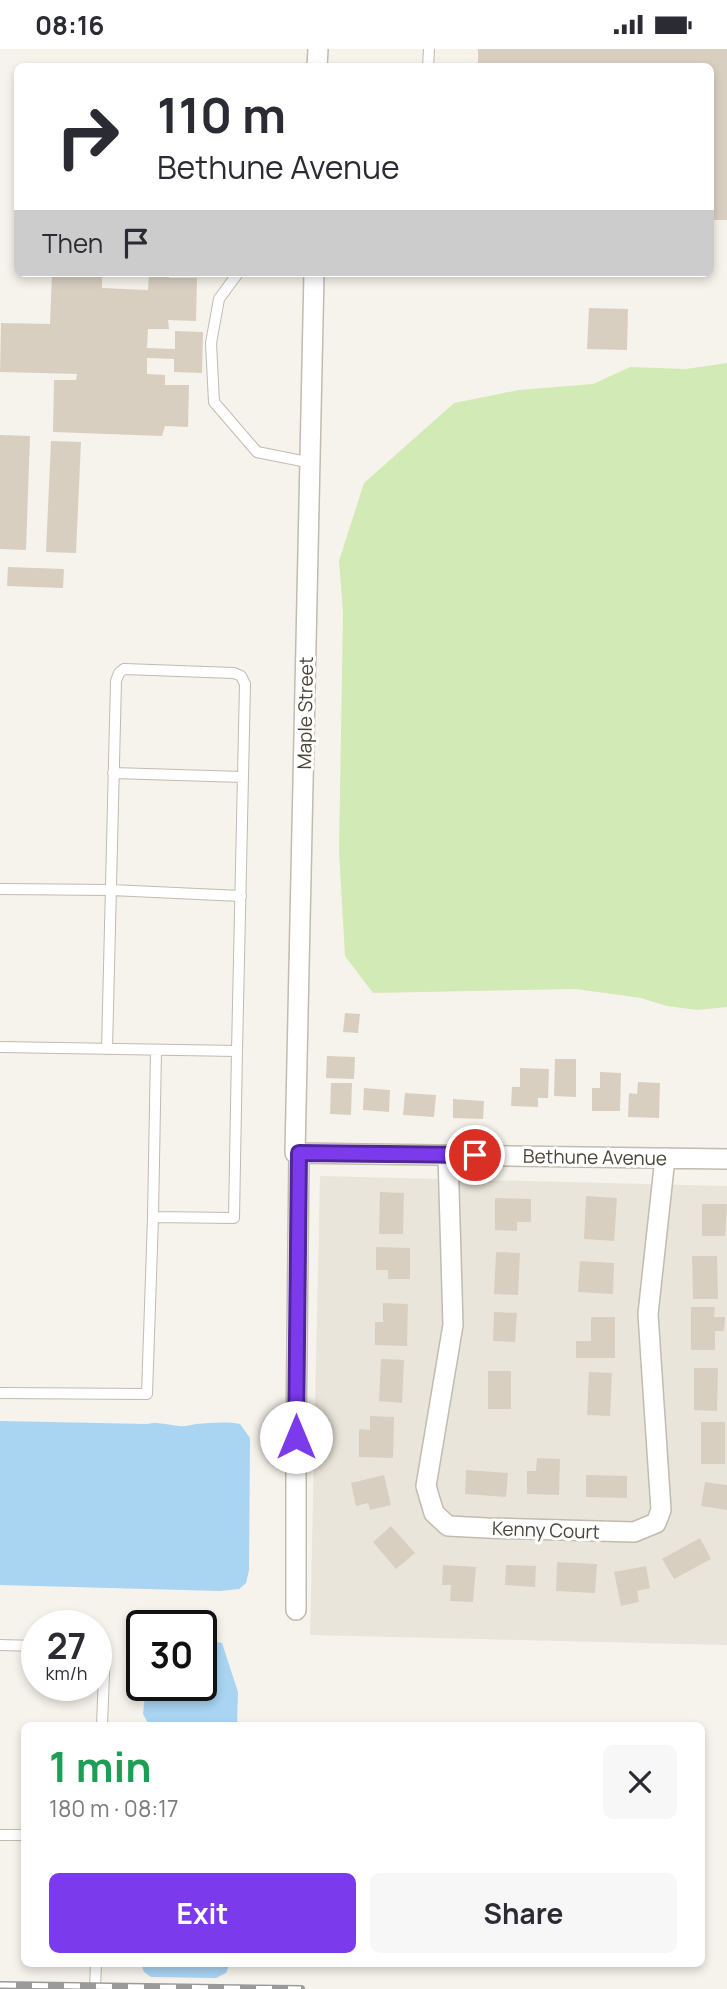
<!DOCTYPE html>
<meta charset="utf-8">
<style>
:root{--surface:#fff;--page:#f7f7f7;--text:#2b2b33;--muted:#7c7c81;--accent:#7c3aed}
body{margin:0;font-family:Manrope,sans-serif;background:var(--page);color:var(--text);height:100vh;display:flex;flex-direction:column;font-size:26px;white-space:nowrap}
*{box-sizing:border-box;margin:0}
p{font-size:23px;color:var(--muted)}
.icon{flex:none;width:38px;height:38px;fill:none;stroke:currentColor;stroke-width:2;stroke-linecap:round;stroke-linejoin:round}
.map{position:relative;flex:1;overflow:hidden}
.sheet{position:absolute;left:21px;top:1673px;width:684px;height:245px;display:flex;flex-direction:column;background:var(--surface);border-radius:10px;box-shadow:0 4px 10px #0003}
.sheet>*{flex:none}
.top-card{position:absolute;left:14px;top:14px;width:700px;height:214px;border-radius:10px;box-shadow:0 4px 10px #0003;background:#fff;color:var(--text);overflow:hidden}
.speed{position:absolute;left:21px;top:1561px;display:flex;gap:14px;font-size:35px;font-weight:700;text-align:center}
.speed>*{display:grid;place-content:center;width:91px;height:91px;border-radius:50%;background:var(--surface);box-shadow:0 4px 10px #0003;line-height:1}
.speed small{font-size:18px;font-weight:400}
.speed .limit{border:4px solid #111;border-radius:10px;background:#fff;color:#111}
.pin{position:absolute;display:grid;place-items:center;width:60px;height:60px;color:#fff;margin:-30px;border:4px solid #fff;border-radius:50%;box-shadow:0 2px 7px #0007}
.me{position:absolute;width:77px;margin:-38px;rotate:0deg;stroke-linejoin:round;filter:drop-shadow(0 0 5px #0008)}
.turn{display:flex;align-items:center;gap:24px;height:147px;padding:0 28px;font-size:32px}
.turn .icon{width:91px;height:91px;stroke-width:2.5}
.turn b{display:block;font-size:49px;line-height:60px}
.then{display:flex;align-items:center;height:66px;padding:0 28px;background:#0003;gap:14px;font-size:26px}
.round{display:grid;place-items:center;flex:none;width:74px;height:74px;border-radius:10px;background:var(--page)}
.head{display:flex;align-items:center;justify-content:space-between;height:119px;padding:0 28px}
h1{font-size:42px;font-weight:700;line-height:52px;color:#1e9e55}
.button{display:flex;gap:14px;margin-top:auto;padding:14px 28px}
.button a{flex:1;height:80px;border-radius:10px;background:var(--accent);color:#fff;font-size:28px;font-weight:700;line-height:80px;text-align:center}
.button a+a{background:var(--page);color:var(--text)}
.status{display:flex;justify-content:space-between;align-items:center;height:49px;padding:0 35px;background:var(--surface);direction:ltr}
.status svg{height:19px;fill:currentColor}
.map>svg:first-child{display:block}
.residential{fill:#eae5da}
.green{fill:#d2eab5}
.water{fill:#a9d4f2}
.building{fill:#d8cfc1}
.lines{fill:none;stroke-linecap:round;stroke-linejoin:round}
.lane-casing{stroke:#c2bbae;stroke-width:12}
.street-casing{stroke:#c2bbae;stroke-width:22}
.lane{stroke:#fff;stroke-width:10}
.street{stroke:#fff;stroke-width:19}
.rail-casing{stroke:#9a9a9a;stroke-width:8}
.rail{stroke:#fff;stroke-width:5;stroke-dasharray:16;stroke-linecap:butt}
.route-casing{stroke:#51269a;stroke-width:18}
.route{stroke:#7c3aed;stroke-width:12}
.labels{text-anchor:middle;stroke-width:6;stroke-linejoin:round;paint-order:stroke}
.street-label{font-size:19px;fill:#4b4439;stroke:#fff}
</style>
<div class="status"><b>08:16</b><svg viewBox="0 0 49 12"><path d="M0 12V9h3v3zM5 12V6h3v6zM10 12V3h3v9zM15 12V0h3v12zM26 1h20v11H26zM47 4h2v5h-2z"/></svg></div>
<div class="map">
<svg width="727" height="1940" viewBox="0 0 727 1940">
<rect width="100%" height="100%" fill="#f6f3ec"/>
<path class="residential" d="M320 1127 727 1137V1596L310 1586Z"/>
<path class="green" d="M727 314V958L697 961 667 957 641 949 576 940 373 944 345 907 339 803 343 564 339 512 364 434 454 354 519 341 593 335 630 318 686 320Z"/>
<path class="water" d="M0 1372 147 1375C158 1372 168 1376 179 1377 184 1378 191 1376 196 1375 211 1374 226 1372 240 1375L250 1389 249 1521 246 1534 239 1540 220 1542 0 1536Z
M201 1590 222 1594 238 1643 237 1676H149L143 1665 146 1636H201Z
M230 1914 226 1924 216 1929 151 1928 144 1923 141 1915Z"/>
<path class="building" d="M478 0H727V171H710V18H478Z
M52 224H102V239L148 241 149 224H169V229H197L196 272 168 271 169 280H148L147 299 175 300V282L203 283 202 324 174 323V310L147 309V325L165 326V336H189L188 378 165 377 162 387 53 383 54 331H76L77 325 0 323 1 274 50 275Z
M589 259 628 260 627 301 587 300Z
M0 386 30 387 26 501 0 500Z
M51 392 81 393 76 504 46 503Z
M8 518 64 520 63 539 7 537Z
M345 964 360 965 358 984 343 983Z
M327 1007 355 1008 354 1030 326 1029Z
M555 1010H576V1048L554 1047Z
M520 1019 549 1020 548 1049H538V1058L511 1057 512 1038H520Z
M600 1023 621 1024 620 1062H592V1039H600Z
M638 1033 660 1034 659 1069 628 1068 629 1044 637 1045Z
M331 1034H352L351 1066 330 1065Z
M364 1039 390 1041 389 1063 363 1061Z
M405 1044 436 1046 434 1068 403 1066Z
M453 1050 484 1052 483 1070 453 1069Z
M380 1143 404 1144 403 1185H379Z
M586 1147 617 1149 614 1192 584 1190Z
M495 1149 531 1150V1173H517V1182L495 1181Z
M702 1155H727L725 1187H702Z
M376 1198 410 1199V1230H388V1221H376Z
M496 1203 520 1204 518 1246 494 1245Z
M692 1207H717L718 1250H693Z
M580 1212 614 1214 613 1245 578 1243Z
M383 1254 408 1255 407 1297 375 1296V1273H383Z
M691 1258H715L714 1268H725L724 1282H715V1301H691Z
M494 1263 517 1264 515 1293 493 1292Z
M591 1268H615V1309H576V1292H591Z
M381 1310 404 1311 402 1354 379 1352Z
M694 1319H718L717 1362 694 1361Z
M488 1322H511V1360H488Z
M589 1323 612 1324 610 1367 587 1366Z
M370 1367 394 1368 393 1409 359 1408V1380L370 1381Z
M701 1373H725V1415H701Z
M537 1409 560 1410 559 1446 527 1445V1422H536Z
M466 1421 508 1424 506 1448 465 1445Z
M384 1426 391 1456 370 1461 368 1454 356 1457 351 1434Z
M586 1426 627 1427V1449L586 1448Z
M705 1433 727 1436V1461L701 1457Z
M391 1477 415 1504 396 1520 373 1493Z
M700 1489 711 1510 674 1530 662 1510Z
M557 1513 597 1515 595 1544 556 1542Z
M443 1516 476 1518 473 1553 450 1552 451 1536H442Z
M506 1516 536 1517 535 1538 505 1536Z
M646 1517 650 1539 637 1542 639 1553 621 1557 614 1523Z"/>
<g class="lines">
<g class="lane-casing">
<path id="lane" d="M428 18 429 0
M238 224 219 250 211 294 214 353 257 403 312 414
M113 724 243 728
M0 840 111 841 241 847
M0 998 237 1002 234 1169 153 1168 156 1001
M107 1000 116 632 119 624 124 620 234 624 241 627 245 635 237 1002
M0 1344 147 1345 153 1168
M0 1596 37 1597
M96 1599H105L102 1676
M0 1786H24
M95 1940 96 1914"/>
</g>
<g class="street-casing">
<path id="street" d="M317 18 318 0
M314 224 295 1104 727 1110
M448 1106 453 1276 426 1437 434 1464 448 1477 487 1479 634 1483 656 1474 661 1461 648 1265 665 1109
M296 1561V1388L299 1104"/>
</g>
<use href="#lane" class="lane"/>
<use href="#street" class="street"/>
<g class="rail-casing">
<path id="rail" d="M0 1936 301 1940"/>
</g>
<use href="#rail" class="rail"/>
</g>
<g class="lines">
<g class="route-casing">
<path id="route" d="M296 1388 299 1104 475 1106"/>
</g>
<use href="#route" class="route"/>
</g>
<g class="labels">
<g class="street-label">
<text transform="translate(305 664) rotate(-89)" y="7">Maple Street</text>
<text transform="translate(595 1108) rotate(1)" y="7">Bethune Avenue</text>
<text transform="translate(546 1481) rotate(2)" y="7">Kenny Court</text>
</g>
</g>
</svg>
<div class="speed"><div>27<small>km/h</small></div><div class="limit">30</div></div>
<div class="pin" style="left:475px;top:1106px;background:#d93025"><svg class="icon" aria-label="arrive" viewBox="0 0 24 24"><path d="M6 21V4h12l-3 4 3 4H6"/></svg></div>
<svg class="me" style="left:296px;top:1388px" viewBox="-20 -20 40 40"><circle r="19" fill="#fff"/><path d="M0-13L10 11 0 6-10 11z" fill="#7c3aed"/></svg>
<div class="top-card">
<div class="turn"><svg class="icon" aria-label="right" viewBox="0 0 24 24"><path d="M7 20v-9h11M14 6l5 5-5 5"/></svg><div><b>110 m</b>Bethune Avenue</div></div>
<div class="then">Then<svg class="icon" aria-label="arrive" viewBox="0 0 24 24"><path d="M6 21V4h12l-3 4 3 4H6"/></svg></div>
</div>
<section class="sheet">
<div class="head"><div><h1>1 min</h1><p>180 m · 08:17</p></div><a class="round"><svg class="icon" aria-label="close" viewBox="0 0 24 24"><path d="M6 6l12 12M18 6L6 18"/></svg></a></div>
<div class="button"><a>Exit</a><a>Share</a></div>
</section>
</div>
